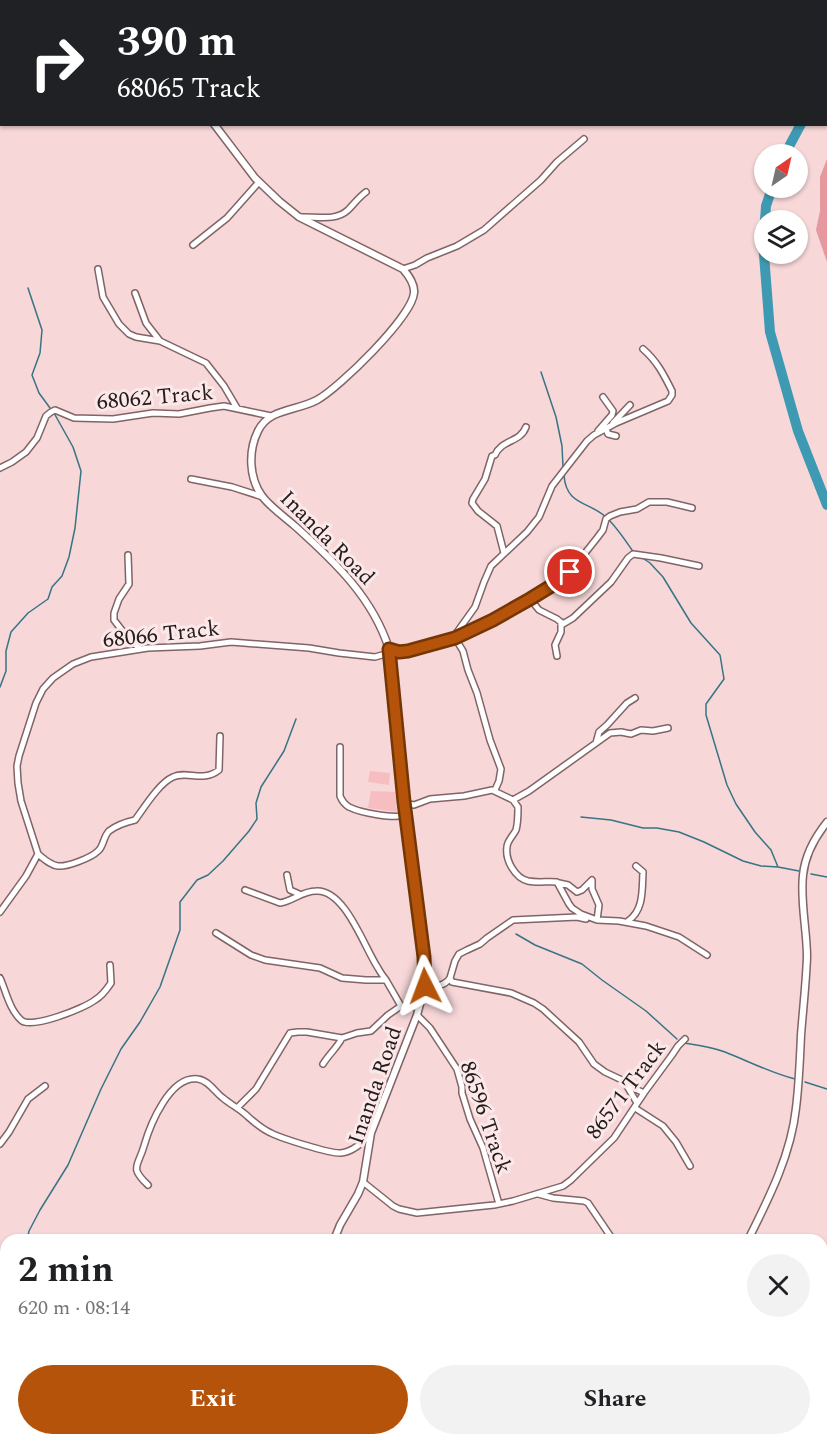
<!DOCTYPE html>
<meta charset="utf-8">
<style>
:root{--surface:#fff;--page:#f2f2f2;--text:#202124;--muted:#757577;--accent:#b45309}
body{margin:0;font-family:Spectral,serif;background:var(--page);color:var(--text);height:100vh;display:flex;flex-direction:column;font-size:22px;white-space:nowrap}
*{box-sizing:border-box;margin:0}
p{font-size:20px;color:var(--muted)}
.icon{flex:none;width:33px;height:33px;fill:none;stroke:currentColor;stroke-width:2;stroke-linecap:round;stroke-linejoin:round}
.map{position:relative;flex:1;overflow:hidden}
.sheet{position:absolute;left:0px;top:1234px;width:828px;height:212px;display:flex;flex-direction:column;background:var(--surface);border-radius:18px 18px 0 0;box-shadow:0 2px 4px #0004}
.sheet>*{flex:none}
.guide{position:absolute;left:0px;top:0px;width:828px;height:126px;box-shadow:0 2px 4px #0004;background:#202124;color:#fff;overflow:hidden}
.needle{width:39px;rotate:34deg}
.fabs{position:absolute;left:754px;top:144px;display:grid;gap:12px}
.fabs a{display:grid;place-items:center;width:54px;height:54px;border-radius:50%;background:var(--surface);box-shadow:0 2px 4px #0004;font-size:30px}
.pin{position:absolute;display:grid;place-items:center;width:51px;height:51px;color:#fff;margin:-26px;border:3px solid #fff;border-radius:50%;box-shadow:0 2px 6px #0007}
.me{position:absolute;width:66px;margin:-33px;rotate:357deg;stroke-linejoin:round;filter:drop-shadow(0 0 4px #0008)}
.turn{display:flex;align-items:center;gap:21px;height:126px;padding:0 18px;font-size:27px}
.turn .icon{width:78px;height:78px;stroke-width:2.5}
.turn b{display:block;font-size:42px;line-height:51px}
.round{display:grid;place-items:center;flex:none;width:63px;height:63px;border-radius:32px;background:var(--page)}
.head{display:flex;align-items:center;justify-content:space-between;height:102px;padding:0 18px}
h1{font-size:36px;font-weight:700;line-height:45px}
.primary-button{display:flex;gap:12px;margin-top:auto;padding:12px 18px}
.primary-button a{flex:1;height:69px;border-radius:36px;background:var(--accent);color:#fff;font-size:24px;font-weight:700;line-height:69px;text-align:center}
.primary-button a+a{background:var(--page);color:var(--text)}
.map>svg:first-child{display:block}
.green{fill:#f7bec1}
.forest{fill:#e5989d}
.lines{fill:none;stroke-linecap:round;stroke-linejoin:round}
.stream{stroke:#377485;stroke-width:1.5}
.river{stroke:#3e9ab2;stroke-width:10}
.minor-casing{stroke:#806466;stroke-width:8}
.tertiary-casing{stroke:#806466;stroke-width:9}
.minor{stroke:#fff;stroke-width:5}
.tertiary{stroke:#fff;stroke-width:6}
.route-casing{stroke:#753606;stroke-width:15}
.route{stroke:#b45309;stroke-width:10}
.labels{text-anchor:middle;stroke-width:6;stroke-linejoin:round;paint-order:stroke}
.street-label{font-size:22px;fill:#261b1c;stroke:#fbe8e9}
</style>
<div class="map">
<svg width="827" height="1445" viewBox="0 0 827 1445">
<rect width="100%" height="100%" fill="#f7d7d8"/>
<path class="green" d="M370 771 390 773 389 785 368 782Z
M371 791 395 792 397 812 368 808Z"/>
<path class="forest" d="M827 159V262L816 230 820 211V177Z
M827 1343V1421L822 1415V1350Z"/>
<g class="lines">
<path class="stream" d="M373 0 377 2
M501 2 503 0
M28 288 42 330 40 353 32 375 39 393 50 408
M541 372 556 417 562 446 563 467
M564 475C566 507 591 501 608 519 618 529 626 541 634 553
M641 557 650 563 663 577 691 623 720 655 724 679 706 704V715L727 785 736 804 755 832 771 850 778 867
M0 687 6 671V651L11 632 28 613 48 599 52 587 62 576 69 557 75 528 81 471 73 447 54 413
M581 817 611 820 643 828H657L679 832 704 842 743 861 761 866 778 867 799 871
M811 874 827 877
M516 934 535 945 582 964 602 980 646 1011 677 1039
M684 1043C697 1045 712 1047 725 1052 748 1061 771 1073 795 1079
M805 1082 827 1089
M27 1240 29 1231 40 1210 68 1165 101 1089 121 1049 140 1022 160 987 180 930V902L197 880 208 875 223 861 249 831 257 819 256 803 261 787 284 751 296 719
M0 1321 6 1307"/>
<path class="river" d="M826 79 827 78
M785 154 801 124
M765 220 766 206 772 188
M765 222 763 242 770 332 798 431 827 505
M822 1264 827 1257
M0 1433 6 1435
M24 1440 43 1445
M601 1445 608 1440"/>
<g class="minor-casing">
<path id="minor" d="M299 217C316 216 335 222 348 210 354 204 359 197 366 192
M193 245 227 218 259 182
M98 269 103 297 119 324 129 334 136 337 160 341 206 363 224 386 237 408
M403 269 415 265 427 258 457 246 484 230 541 180 557 162 584 139
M135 293 146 323 160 341
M613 423 630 405
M606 429 608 434 616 436
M598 431 612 415 613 411 603 397
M0 468 12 462 26 452 37 438 46 416 51 412 55 410 74 418 113 419 153 413 179 414 210 408 224 406 271 416
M191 479 232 487 263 497
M504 553 497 526 478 511 472 503 473 499 485 479 492 456 495 455C502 439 520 443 526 427
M128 555 129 584 119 599 114 613V620L128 638 140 649
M530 599 539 610 557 619 563 624 573 618 611 582 628 558 633 554 661 558 699 566
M389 649 399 652 408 651 455 638 493 620 530 599 561 580 570 572 597 538 603 530 606 519 610 516 620 512 637 509 649 502H667L692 508
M557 656 555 645 561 632V622
M596 743 599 732 607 725 627 703 635 698
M340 747V796C342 801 344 804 349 807 361 813 394 819 406 815
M495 790 499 781 501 769 490 740 477 693 468 670 463 651 455 638V635L475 607 484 582 491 566 527 532 539 517 552 486 587 441 594 435 616 423 668 401 672 395V391C664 375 657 361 643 349
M513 800 529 791 610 733 621 732 631 734 641 730 653 731 668 728
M404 803 414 805 430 799 464 796 492 790 513 800 518 807C518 814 518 823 516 830 513 836 507 841 507 847 505 860 515 878 528 881 538 883 548 881 557 882L569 904 572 908 581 914 597 920 619 921 646 926 679 937 707 955
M38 854C44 859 50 865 58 866 67 867 91 858 98 851 104 846 103 837 109 831 117 825 126 822 135 820 144 808 159 783 173 777 187 770 203 783 219 770L220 736
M287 875 290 890 299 894
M559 883 568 885 577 892 582 890 592 880V889L599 905 597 920
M245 890 280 903C293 901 302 891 316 891 345 889 364 947 378 968 380 972 383 976 386 980
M0 912 26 876 38 854 21 801 18 783 17 766 19 756 36 703 43 689 53 678 73 664 91 657 148 648 200 646 231 642 309 648 339 653 375 657 389 653
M628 921C644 910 642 890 643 872L636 866
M216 933 251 955 265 960 320 968 342 978 366 980H386L401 1006
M0 978C6 991 9 1009 21 1020 30 1030 85 1008 95 1000 102 996 107 989 111 983L110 965
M450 978 455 961 459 954 467 950 480 944 487 938 513 920 577 917 586 919
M425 986C435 986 444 987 450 978L452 982 511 993 534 1003 543 1009 579 1042 594 1064 605 1072 624 1081 637 1103
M417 1015 430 1028 457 1069 462 1087V1093L470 1119 483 1148 499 1204
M323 1064C329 1054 337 1048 342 1038
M627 1085 644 1093
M237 1108 256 1089 290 1033 298 1032H307L342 1038 357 1033 371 1031 388 1015 401 1006 415 1007 420 1003
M635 1108 663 1126 676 1142 690 1166
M0 1144 9 1132 28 1099 45 1086
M363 1182 393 1206 399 1209 417 1213 494 1205 513 1201 563 1186 571 1180 614 1138 644 1093 672 1055 678 1046 685 1039
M148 1185C129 1167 138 1167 144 1146 150 1125 170 1075 198 1079 208 1080 215 1092 223 1098 230 1104 238 1108 245 1114 253 1121 261 1129 271 1133 281 1138 330 1154 341 1153 352 1152 364 1142 370 1134
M538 1194 553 1198 584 1201 588 1203 613 1240
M0 1330 6 1331"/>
</g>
<g class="tertiary-casing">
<path id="tertiary" d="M155 2V0
M214 124 255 178 279 201 299 217 403 269C409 276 415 284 414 293 412 317 339 388 317 400 297 411 269 408 258 431 248 451 249 478 262 496 270 507 286 518 296 527 335 562 373 598 389 649L404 803 424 957 425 986 417 1015 371 1133 363 1182 358 1194 340 1225 334 1240
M748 1240C769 1198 791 1155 796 1108 799 1084 800 1059 801 1035 803 1009 806 983 807 957 807 930 800 902 803 875 805 855 815 837 827 822"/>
</g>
<use href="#minor" class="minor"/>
<use href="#tertiary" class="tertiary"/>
</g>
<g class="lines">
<g class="route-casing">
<path id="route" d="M425 986 424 957 404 802 389 649 399 652 408 651 455 638 493 620 530 599 561 580 570 572"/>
</g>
<use href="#route" class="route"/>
</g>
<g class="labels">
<g class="street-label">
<text transform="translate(155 396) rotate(-5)" y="8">68062 Track</text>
<text transform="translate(328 537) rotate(45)" y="8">Inanda Road</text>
<text transform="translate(161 633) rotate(-6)" y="8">68066 Track</text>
<text transform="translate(374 1085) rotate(-71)" y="8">Inanda Road</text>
<text transform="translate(625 1089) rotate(-53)" y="8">86571 Track</text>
<text transform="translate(487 1117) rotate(71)" y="8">86596 Track</text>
</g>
</g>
</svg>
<div class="fabs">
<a><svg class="needle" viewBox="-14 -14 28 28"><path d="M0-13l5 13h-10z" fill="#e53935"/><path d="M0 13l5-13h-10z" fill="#757577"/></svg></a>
<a><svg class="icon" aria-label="layers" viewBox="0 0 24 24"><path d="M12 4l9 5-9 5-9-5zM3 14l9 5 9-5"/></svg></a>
</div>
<div class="pin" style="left:570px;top:572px;background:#d93025"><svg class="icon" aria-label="arrive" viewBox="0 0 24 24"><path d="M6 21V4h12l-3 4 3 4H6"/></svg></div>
<svg class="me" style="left:425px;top:986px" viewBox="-20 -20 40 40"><path d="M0-17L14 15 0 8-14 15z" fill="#b45309" stroke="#fff" stroke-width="4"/></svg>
<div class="guide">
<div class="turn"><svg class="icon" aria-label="right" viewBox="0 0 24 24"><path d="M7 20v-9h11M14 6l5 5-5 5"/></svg><div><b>390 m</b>68065 Track</div></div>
</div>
<section class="sheet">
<div class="head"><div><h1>2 min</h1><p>620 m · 08:14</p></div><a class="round"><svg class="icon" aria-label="close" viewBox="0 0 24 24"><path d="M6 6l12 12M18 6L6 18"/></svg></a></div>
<div class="primary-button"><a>Exit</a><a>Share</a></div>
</section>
</div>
